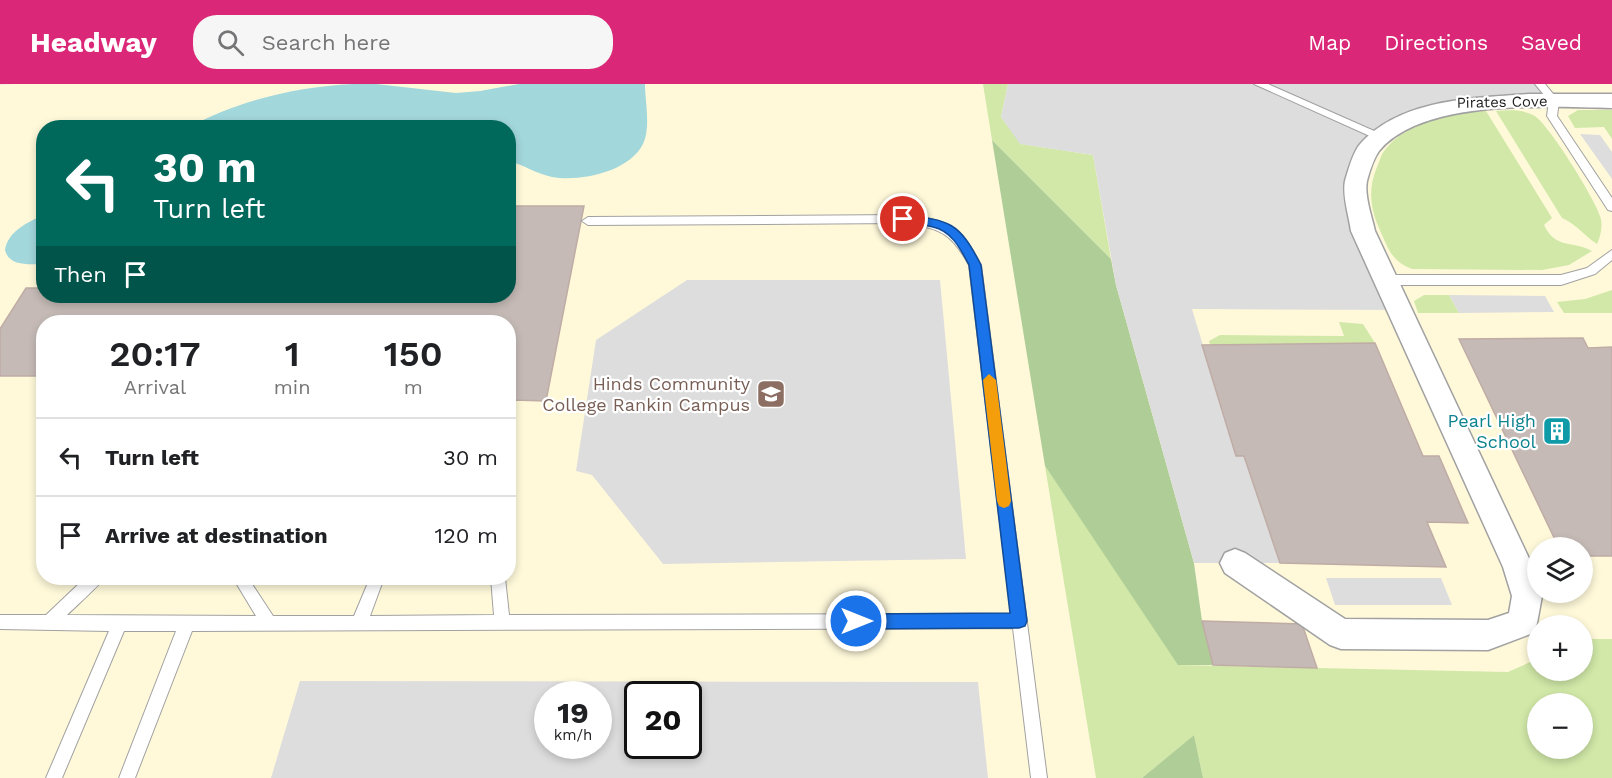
<!DOCTYPE html>
<meta charset="utf-8">
<style>
:root{--surface:#fff;--page:#f6f6f6;--text:#202124;--muted:#757577;--line:#e0e0e0;--accent:#db2777}
body{margin:0;font-family:"Work Sans",sans-serif;background:var(--page);color:var(--text);height:100vh;display:flex;flex-direction:column;font-size:22px;white-space:nowrap}
*{box-sizing:border-box;margin:0}
p{font-size:20px;color:var(--muted)}
.icon{flex:none;width:33px;height:33px;fill:none;stroke:currentColor;stroke-width:2;stroke-linecap:round;stroke-linejoin:round}
.map{position:relative;flex:1;overflow:hidden}
.details{position:absolute;left:36px;top:231px;width:480px;height:270px;display:flex;flex-direction:column;background:var(--surface);border-radius:24px;box-shadow:0 3px 9px #0003}
.details>*{flex:none}
.banner{position:absolute;left:36px;top:36px;width:480px;height:183px;border-radius:24px;box-shadow:0 3px 9px #0003;background:#00695c;color:#fff;overflow:hidden}
.fabs{position:absolute;left:1527px;top:453px;display:grid;gap:12px}
.fabs a{display:grid;place-items:center;width:66px;height:66px;border-radius:50%;background:var(--surface);box-shadow:0 3px 9px #0003;font-size:30px}
.speed{position:absolute;left:534px;top:597px;display:flex;gap:12px;font-size:30px;font-weight:700;text-align:center}
.speed>*{display:grid;place-content:center;width:78px;height:78px;border-radius:50%;background:var(--surface);box-shadow:0 3px 9px #0003;line-height:1}
.speed small{font-size:15px;font-weight:400}
.speed .limit{border:3px solid #111;border-radius:9px;background:#fff;color:#111}
.pin{position:absolute;display:grid;place-items:center;width:51px;height:51px;color:#fff;margin:-26px;border:3px solid #fff;border-radius:50%;box-shadow:0 2px 6px #0007}
.me{position:absolute;width:66px;margin:-33px;rotate:90deg;stroke-linejoin:round;filter:drop-shadow(0 0 4px #0008)}
.turn{display:flex;align-items:center;gap:21px;height:126px;padding:0 18px;font-size:27px}
.turn .icon{width:78px;height:78px;stroke-width:2.5}
.turn b{display:block;font-size:42px;line-height:51px}
.then{display:flex;align-items:center;height:57px;padding:0 18px;background:#0003;gap:12px;font-size:22px}
.eta{display:flex;justify-content:space-evenly;align-items:center;height:102px;text-align:center}
.eta b{font-size:36px;font-weight:600;line-height:42px}
ul{padding:0;list-style:none}
li{display:flex;align-items:center;gap:18px;height:78px;padding:0 18px;border-top:2px solid var(--line)}
li div{flex:1}
li b{display:block;font-size:22px}
li em{font-style:normal}
header{display:flex;align-items:center;gap:36px;box-sizing:border-box;height:84px;padding:0 30px;background:var(--accent);color:#fff}
header strong{font-size:28px}
nav{display:flex;gap:33px;margin-inline-start:auto;font-size:21px}
.search{width:420px;height:54px;background:var(--page);display:flex;align-items:center;gap:15px;box-sizing:border-box;padding:0 21px;border-radius:24px;color:var(--muted);font-size:22px}
.map>svg:first-child{display:block}
.education{fill:#fff9da;fill-rule:evenodd}
.grass{fill:#d1e8a8;fill-rule:evenodd}
.forest{fill:#afcd97}
.parking{fill:#ddd;fill-rule:evenodd}
.water{fill:#a2d7dc}
.building{fill:#c5bab6;stroke:#bfaca5;stroke-width:1.5}
.lines{fill:none;stroke-linecap:round;stroke-linejoin:round}
.service-casing{stroke:#a1a1a1;stroke-width:2}
.minor-casing{stroke:#a1a1a1;stroke-width:3}
.service{fill:#fff;fill-rule:evenodd}
.minor{fill:#fff;fill-rule:evenodd}
.route{fill:#1a73e8;stroke:#114b97;stroke-width:1.5}
.slow{fill:#f59e0b}
.labels{text-anchor:middle;stroke-width:4.5;stroke-linejoin:round;paint-order:stroke}
.far-street-label{font-size:15px;fill:#1d1d1d;stroke:#fff}
.education-label{font-size:18px;fill:#785e54;stroke:#fff;text-anchor:end}
.culture-label{font-size:18px;fill:#0d838f;stroke:#fff;text-anchor:end}
</style>
<header>
<strong>Headway</strong>
<div class="search"><svg class="icon" aria-label="search" viewBox="0 0 24 24"><circle cx="10" cy="10" r="6"/><path d="M15 15l6 6"/></svg>Search here</div>
<nav><a>Map</a><a>Directions</a><a>Saved</a></nav>
</header>
<div class="map">
<svg width="1612" height="694" viewBox="0 0 1612 694">
<rect width="100%" height="100%" fill="#eee8e2"/>
<path class="education" d="M13 0H1612V694H0V1ZM44 44H508V212H44ZM44 238H508V494H44ZM1538 464H1582V508H1538ZM1538 542H1582V586H1538ZM548 610H598V662H548ZM638 610H688V662H638ZM1538 620H1582V664H1538Z"/>
<path class="grass" d="M983 0H1008L1001 33 1021 60 1093 71 1111 175 992 56Z
M1578 26H1612V55L1604 43 1575 44 1568 32Z
M1486 27 1552 134 1544 141C1556 166 1573 156 1592 167L1569 181 1542 186 1412 185C1391 177 1388 164 1379 144 1370 123 1368 104 1377 83 1380 77 1381 70 1385 66 1407 37 1453 29 1486 27Z
M1496 27C1508 26 1522 25 1533 31 1547 37 1595 115 1600 132 1603 140 1601 152 1597 160 1584 152 1578 141 1562 134Z
M1612 206V229H1564L1557 218 1585 215Z
M1424 211H1449L1459 229H1418L1414 217Z
M1339 238 1363 240 1375 259 1210 261 1209 257 1220 251 1344 252Z
M1045 382 1179 581 1508 588 1537 575 1538 586H1582L1583 555H1612V694H1203L1194 651 1142 694H1096ZM1538 620H1582V664H1538Z"/>
<path class="forest" d="M992 56 1111 175 1116 201 1194 479 1202 537 1213 581H1178L1045 382Z
M1194 651 1203 694H1142Z"/>
<path class="parking" d="M1008 0H1540L1553 17 1402 34 1355 95 1399 226 1192 225 1236 371 1244 372 1280 479H1194L1116 201 1093 71 1020 60 1001 33Z
M1580 50 1600 51 1612 68V95Z
M687 196H940L966 475 663 480 592 391 576 387 596 256Z
M1449 211 1545 212 1554 228 1459 229Z
M1326 494H1441L1452 521H1335Z
M300 597 978 598 988 694H271ZM598 610V662H548V610ZM688 610V662H638V610Z"/>
<path class="water" d="M353 0H376L456 9 480 7 519 0H645C645 18 651 43 643 60 629 88 580 98 552 93 537 90 524 81 509 77L508 44 189 43C240 16 296 3 353 0Z
M43 131V180C30 180 9 183 5 166 8 147 27 139 43 131Z"/>
<path class="building" d="M508 122H584L546 317 513 316 508 334V238H44V292H0V245L26 204H44V212H508Z
M1583 254 1588 264 1612 263V472H1582V464H1559L1459 255Z
M1375 259 1423 372H1439L1468 439 1427 438 1446 483 1280 479 1244 372H1236L1202 261Z
M1202 537 1302 540 1317 584 1213 581Z"/>
<g class="lines">
<g class="service-casing">
<path id="service" d="M1254 0H1268L1381 50 1380 53H1372Z
M1535 0H1545L1559 17 1557 32 1612 114V127L1608 126 1547 32 1549 17Z
M903 131C948 136 959 140 981 181L1047 694H1031L1013 544 192 547 135 694H119L176 547H124L62 694H46L109 547 0 545V531H46L85 494H104C102 499 74 524 67 531L256 532 233 494H248L273 532H354L370 494H384L370 532 494 531 491 494H505L509 531 1011 530 969 181C951 148 939 144 903 139L588 141 582 137 588 133Z
M1612 166V176L1595 190 1561 201H1385L1379 196 1385 191H1561L1587 184Z"/>
</g>
<g class="minor-casing">
<path id="minor" d="M1528 10H1612V24C1548 23 1423 14 1379 67 1374 74 1369 89 1367 97 1364 111 1372 133 1375 147L1533 483 1538 498V508H1541L1542 512 1537 539 1533 549 1488 566 1341 565 1330 561 1225 489 1220 479 1225 469 1235 465 1245 469 1345 535 1488 536 1509 529 1512 512 1503 483 1351 147C1349 133 1342 111 1345 97 1348 87 1353 67 1361 59 1401 15 1472 14 1528 10Z"/>
</g>
<use href="#service" class="service"/>
<use href="#minor" class="minor"/>
</g>
<path class="route" d="M903 131C950 136 959 138 981 181L1027 537 1025 542 1019 544 856 545 851 543 849 537 851 532 856 530 1010 529 969 181C961 166 952 147 933 143 922 140 910 141 899 138L897 135Z"/>
<path class="slow" d="M989 290 996 296 1011 417 1009 422 1004 424 999 422 997 417 983 296Z"/>
<defs>
<g id="university-square" transform="scale(1.5)"><rect x="-9" y="-9" width="18" height="18" rx="4" fill="#8d6e63" stroke="#fff"/><path d="M0-5L7-2L0 1L-7-2ZM-4 1L0 2.5L4 1V4Q0 6-4 4Z" fill="#fff"/></g>
<g id="building-square" transform="scale(1.5)"><rect x="-9" y="-9" width="18" height="18" rx="4" fill="#0f9aa8" stroke="#fff"/><path d="M-4-6H4V6H1V3H-1V6H-4ZM-2.5-4.3h1.7v1.8h-1.7ZM.8-4.3h1.7v1.8H.8ZM-2.5-1h1.7V.8h-1.7ZM.8-1h1.7V.8H.8Z" fill="#fff"/></g>
</defs>
<g fill-rule="evenodd">
<use href="#university-square" x="771" y="310"/>
<use href="#building-square" x="1557" y="347"/>
</g>
<g class="labels">
<g class="far-street-label">
<text transform="translate(1502 18) rotate(-1)" y="5">Pirates Cove</text>
</g>
<g class="education-label">
<text x="750" y="306">Hinds Community<tspan x="750" dy="21">College Rankin Campus</tspan></text>
</g>
<g class="culture-label">
<text x="1536" y="343">Pearl High<tspan x="1536" dy="21">School</tspan></text>
</g>
</g>
</svg>
<div class="fabs">
<a><svg class="icon" aria-label="layers" viewBox="0 0 24 24"><path d="M12 4l9 5-9 5-9-5zM3 14l9 5 9-5"/></svg></a>
<a>+</a>
<a>−</a>
</div>
<div class="speed"><div>19<small>km/h</small></div><div class="limit">20</div></div>
<div class="pin" style="left:903px;top:135px;background:#d93025"><svg class="icon" aria-label="arrive" viewBox="0 0 24 24"><path d="M6 21V4h12l-3 4 3 4H6"/></svg></div>
<svg class="me" style="left:856px;top:537px" viewBox="-20 -20 40 40"><circle r="17" fill="#1a73e8" stroke="#fff" stroke-width="3"/><path d="M0-11L8 9 0 5-8 9z" fill="#fff"/></svg>
<div class="banner">
<div class="turn"><svg class="icon" aria-label="left" viewBox="0 0 24 24"><path d="M17 20v-9H6M10 6l-5 5 5 5"/></svg><div><b>30 m</b>Turn left</div></div>
<div class="then">Then<svg class="icon" aria-label="arrive" viewBox="0 0 24 24"><path d="M6 21V4h12l-3 4 3 4H6"/></svg></div>
</div>
<section class="details">
<div class="eta">
<div><b>20:17</b><p>Arrival</p></div>
<div><b>1</b><p>min</p></div>
<div><b>150</b><p>m</p></div>
</div>
<ul>
<li><svg class="icon" aria-label="left" viewBox="0 0 24 24"><path d="M17 20v-9H6M10 6l-5 5 5 5"/></svg><div><b>Turn left</b></div><em>30 m</em></li>
<li><svg class="icon" aria-label="arrive" viewBox="0 0 24 24"><path d="M6 21V4h12l-3 4 3 4H6"/></svg><div><b>Arrive at destination</b></div><em>120 m</em></li>
</ul>
</section>
</div>
